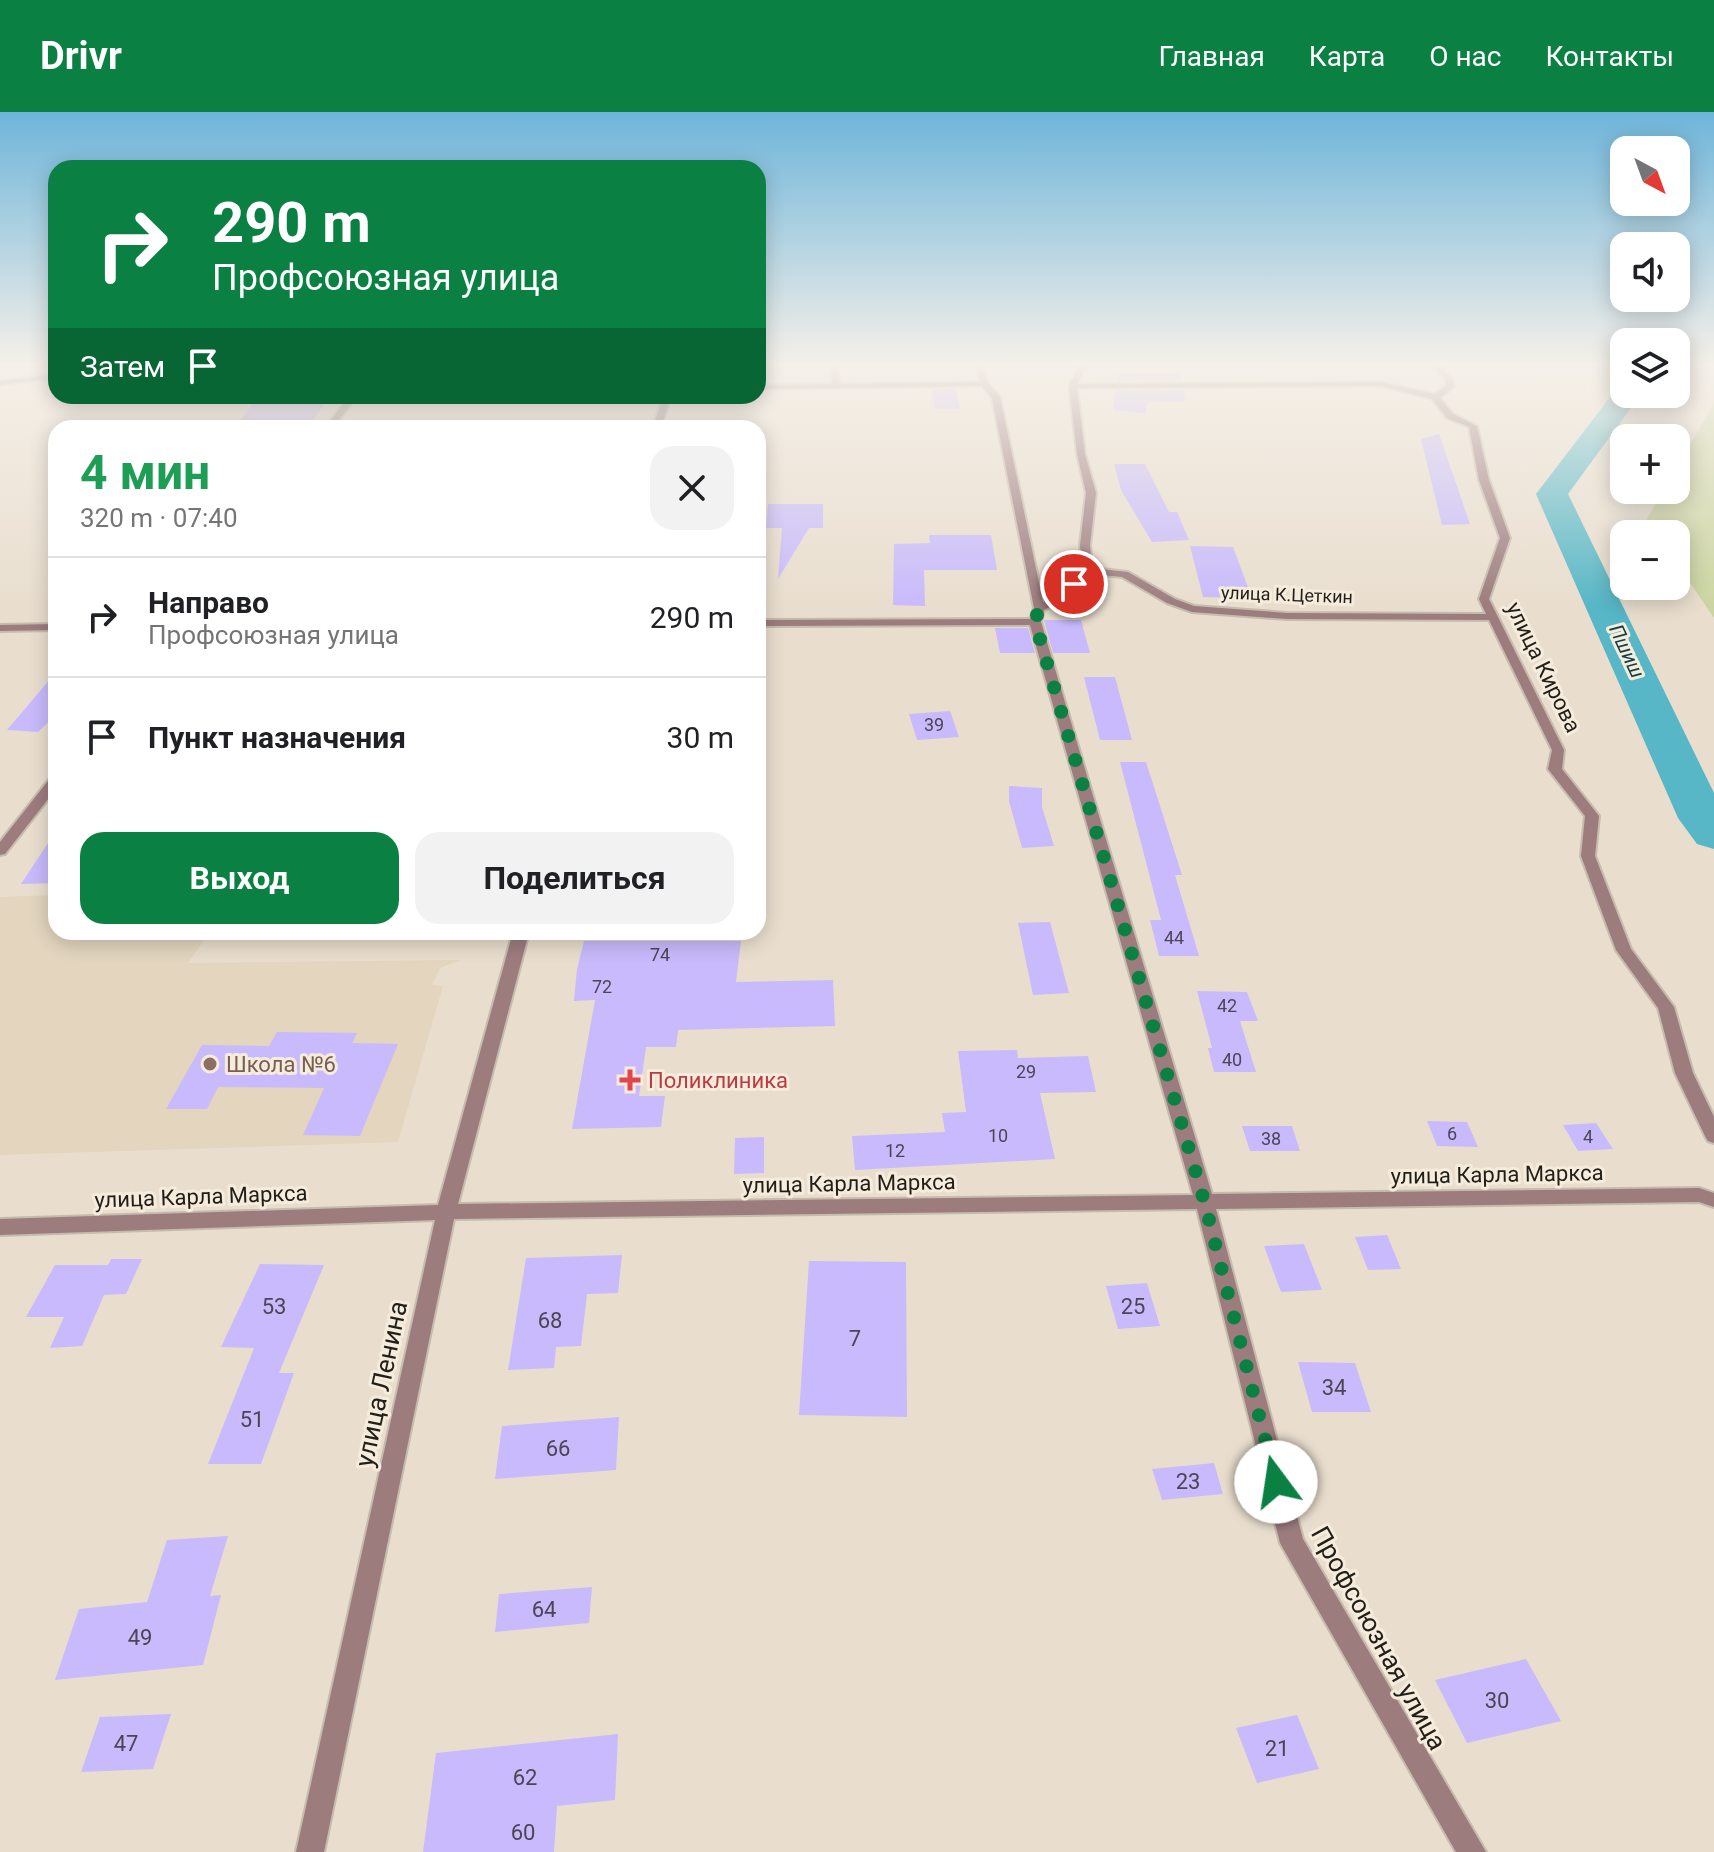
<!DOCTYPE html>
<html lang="ru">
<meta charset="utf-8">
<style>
:root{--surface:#fff;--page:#f2f2f2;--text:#202124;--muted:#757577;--line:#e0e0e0;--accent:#0b8043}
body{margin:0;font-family:Roboto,sans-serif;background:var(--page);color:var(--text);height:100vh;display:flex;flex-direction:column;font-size:30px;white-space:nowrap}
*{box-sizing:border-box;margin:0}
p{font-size:26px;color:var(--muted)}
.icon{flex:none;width:44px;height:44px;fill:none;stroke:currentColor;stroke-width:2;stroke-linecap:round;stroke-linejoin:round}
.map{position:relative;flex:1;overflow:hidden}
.drawer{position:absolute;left:48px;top:308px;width:718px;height:520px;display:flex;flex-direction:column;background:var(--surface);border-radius:24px;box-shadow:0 4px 20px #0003}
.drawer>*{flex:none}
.top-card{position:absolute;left:48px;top:48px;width:718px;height:244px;border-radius:24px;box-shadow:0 4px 20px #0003;background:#0b8043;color:#fff;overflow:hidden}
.needle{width:52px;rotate:139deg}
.buttons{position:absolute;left:1610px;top:24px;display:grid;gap:16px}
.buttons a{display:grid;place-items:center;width:80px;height:80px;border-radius:16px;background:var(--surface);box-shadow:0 4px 20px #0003;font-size:40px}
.pin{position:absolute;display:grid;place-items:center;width:68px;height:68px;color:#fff;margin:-34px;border:4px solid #fff;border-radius:50%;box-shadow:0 2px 8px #0007}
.me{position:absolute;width:88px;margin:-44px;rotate:346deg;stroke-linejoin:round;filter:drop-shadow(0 0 6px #0008)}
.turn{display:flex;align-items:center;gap:28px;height:168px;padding:0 32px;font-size:36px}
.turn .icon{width:104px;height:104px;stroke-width:2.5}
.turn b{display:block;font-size:56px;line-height:68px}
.then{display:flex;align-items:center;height:76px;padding:0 32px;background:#0003;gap:16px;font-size:30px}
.round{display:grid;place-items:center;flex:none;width:84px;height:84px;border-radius:24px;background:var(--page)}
.summary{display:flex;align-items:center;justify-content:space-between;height:136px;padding:0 32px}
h1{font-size:48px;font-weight:700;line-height:60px;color:#1e9e55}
.cta{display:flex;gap:16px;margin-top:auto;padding:16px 32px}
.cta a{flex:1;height:92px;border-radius:24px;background:var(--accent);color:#fff;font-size:32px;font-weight:700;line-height:92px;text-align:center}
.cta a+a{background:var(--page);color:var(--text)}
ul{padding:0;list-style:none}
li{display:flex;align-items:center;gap:24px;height:120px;padding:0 32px;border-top:2px solid var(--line)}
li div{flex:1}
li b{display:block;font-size:30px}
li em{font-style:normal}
header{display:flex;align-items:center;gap:48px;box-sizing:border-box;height:112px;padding:0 40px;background:var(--accent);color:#fff}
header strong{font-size:38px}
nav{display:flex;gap:44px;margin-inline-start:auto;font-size:28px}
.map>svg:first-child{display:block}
.built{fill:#e3d5be}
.green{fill:#cbd5a1}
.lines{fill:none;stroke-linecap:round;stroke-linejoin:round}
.river{fill:#57b7c6;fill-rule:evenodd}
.building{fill:#c8bafc}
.minor-casing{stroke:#c5bcad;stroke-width:4}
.minor{fill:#9d7c7e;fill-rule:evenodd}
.route{stroke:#0b8043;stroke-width:14;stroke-dasharray:0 25.2}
.education-dot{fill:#8d6e63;stroke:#f6ecdc;stroke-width:3}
.health-dot{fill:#e0444e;stroke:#f6ecdc;stroke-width:3}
.labels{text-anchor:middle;stroke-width:6;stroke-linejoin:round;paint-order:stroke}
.far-street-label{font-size:18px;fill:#221f19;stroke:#f6ecdc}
.number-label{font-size:18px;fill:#4c4652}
.far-water-label{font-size:20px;font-style:italic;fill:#134047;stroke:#f6ecdc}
.street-label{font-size:22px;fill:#221f19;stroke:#f6ecdc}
.education-label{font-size:22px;fill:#785e54;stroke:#f6ecdc;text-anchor:start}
.health-label{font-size:22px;fill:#be3a42;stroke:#f6ecdc;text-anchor:start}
.near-number-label{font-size:22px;fill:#4c4652}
.near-street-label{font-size:26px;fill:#221f19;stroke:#f6ecdc}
</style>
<header>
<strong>Drivr</strong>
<nav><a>Главная</a><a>Карта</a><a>О нас</a><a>Контакты</a></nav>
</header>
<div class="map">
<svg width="1714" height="1740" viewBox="0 0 1714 1740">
<rect width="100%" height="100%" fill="#e9dece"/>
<path class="built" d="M56 783V820H203L207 824 188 851 461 848 440 856 432 873 443 874 398 1030 0 1043V785Z"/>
<path class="green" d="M1714 291V506L1676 450V422H1657L1647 407 1664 378H1676V357Z"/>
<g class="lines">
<path class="river" d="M1624 274V282H1641L1568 382 1714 681V737L1697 732 1678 706 1536 382 1617 276Z"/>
</g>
<path class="building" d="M1119 261H1181L1182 268 1118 269Z
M956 277 960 297H935L932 278Z
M1184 278 1185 290 1148 289 1145 301 1113 298 1116 279Z
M327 288 308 316H235L254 290Z
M1439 322 1470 412 1442 413 1421 327Z
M1114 352H1145L1169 400H1177L1189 428 1152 430 1121 378Z
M768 392H823V416H809L778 467 782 416H766Z
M929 423H991L997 458H924L925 494 893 493 894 432 930 431Z
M1190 434 1233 435 1252 486 1203 485Z
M1044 508H1081L1090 541H1053Z
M995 516H1028L1035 541H1000Z
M56 560V603L38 620 7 618Z
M1084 565H1115L1132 628H1100Z
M950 599 959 625 917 628 909 602Z
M1120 650H1146L1182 763H1175L1199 844H1159L1150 808H1161Z
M1009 674 1042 676V695L1054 734 1022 736 1009 689Z
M56 719V771L21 772Z
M1050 810 1069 881 1033 883 1018 811Z
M584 829H741L736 870 833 868 835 914 678 918 676 935H646L639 984H665L661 1015 572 1017 595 888 574 889 577 857Z
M1197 879 1247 880 1258 909H1240L1256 960H1214L1208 936H1212Z
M277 920 357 921 352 931 398 932 360 1024 303 1023 324 976 218 975 207 997H166L202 933 269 934Z
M1017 938 1018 946 1088 944 1096 980 1040 981 1055 1047 855 1058 852 1024 945 1020 942 1001 966 1000 958 939Z
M1427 1009 1467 1010 1478 1035 1437 1034Z
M1596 1011 1613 1037 1578 1039 1563 1013Z
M1242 1014H1292L1300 1039H1250Z
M764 1025V1061L734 1062 735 1026Z
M1387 1123 1401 1157 1368 1158 1355 1125Z
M1304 1132 1322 1178 1281 1180 1264 1134Z
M622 1143 618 1181 587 1182 581 1234 556 1235 554 1256 508 1258 526 1146Z
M111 1147H142L126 1182 104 1183 82 1234 50 1236 64 1205H26L55 1153H108Z
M809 1149 906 1150 907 1305 799 1303Z
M260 1152 324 1153 279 1261H294L261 1352H208L254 1236 221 1235Z
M1147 1171 1160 1214 1118 1217 1106 1174Z
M1298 1250 1355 1251 1371 1300H1312Z
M619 1305 616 1358 495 1367 502 1314Z
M1214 1351 1223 1382 1162 1388 1152 1357Z
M228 1424 210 1484 221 1483 203 1553 55 1568 79 1497 147 1490 167 1428Z
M592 1475 589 1511 495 1520 499 1482Z
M1526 1547 1561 1609 1467 1631 1435 1568Z
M171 1602 153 1657 81 1660 100 1605Z
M1297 1603 1319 1657 1257 1671 1236 1616Z
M618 1622 615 1688 557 1694 554 1740H423L436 1641Z"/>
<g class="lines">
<g class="minor-casing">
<path id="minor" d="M831 251H838L840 272 980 270 975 251H982L988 271 1000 285 1043 490 1058 483 1082 458 1080 433 1086 381 1077 342 1069 274 1080 251H1087L1078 272 1381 270 1434 282 1446 274 1445 267 1430 251H1438L1453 267 1454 275 1440 286 1453 302 1477 314 1489 368 1510 426 1489 487 1564 638 1562 657 1599 704 1595 744 1631 837 1674 895 1693 961 1714 1005V1031L1708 1029 1705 1024 1675 961 1658 896 1616 838 1581 744 1585 704 1548 657 1552 638 1489 508 1287 507 1192 500 1167 491 1122 465 1090 462 1066 487 1044 498 1041 510 1212 1082 1699 1076 1714 1081V1095L1699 1090 1216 1097 1303 1427 1486 1740H1456L1280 1431 1197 1097 454 1107 324 1740H296L435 1108 0 1123V1107L438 1093 513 820H529L458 1092 1193 1083 1030 513 758 514V508L1030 507 1034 496 992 286 982 274 758 277V273L832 272ZM1381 274 1432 287 1447 306 1469 315 1479 368 1500 426 1479 487 1486 502 1287 501 1194 494 1175 487 1128 460 1092 456 1090 433 1096 381 1085 342 1077 276Z
M56 262V266L0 273V269Z
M349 284H357L333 316H325Z
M663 284H671L661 316H653Z
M56 512V518L0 519V513Z
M56 664V677L5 742 0 743V730L51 665Z"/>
</g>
<use href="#minor" class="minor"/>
</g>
<linearGradient id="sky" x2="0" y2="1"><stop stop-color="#6eb5da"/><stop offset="0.51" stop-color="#f5f0e9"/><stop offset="1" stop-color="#f5f0e9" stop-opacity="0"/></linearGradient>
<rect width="1714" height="494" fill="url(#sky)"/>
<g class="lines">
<path class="route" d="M1074 472 1062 485 1039 496 1035 510 1205 1092 1276 1370"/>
</g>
<circle class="education-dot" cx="210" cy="952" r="8"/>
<path class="health-dot" d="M626 956h8v8h8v8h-8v8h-8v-8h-8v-8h8z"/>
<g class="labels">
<g class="far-street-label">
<text transform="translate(1287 483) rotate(2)" y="6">улица К.Цеткин</text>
</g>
<g class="number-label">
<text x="934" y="619">39</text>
<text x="1174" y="832">44</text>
<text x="660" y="849">74</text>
<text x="602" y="881">72</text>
<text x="1227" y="900">42</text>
<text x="1232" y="954">40</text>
<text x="1026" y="966">29</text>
<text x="1452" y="1028">6</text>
<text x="998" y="1030">10</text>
<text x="1588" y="1031">4</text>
<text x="1271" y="1033">38</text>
<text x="895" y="1045">12</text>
</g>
<g class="far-water-label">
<text transform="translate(1627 539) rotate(65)" y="7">Пшиш</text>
</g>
<g class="street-label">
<text transform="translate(1544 555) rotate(64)" y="8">улица Кирова</text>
<text transform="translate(1497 1062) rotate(-1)" y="8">улица Карла Маркса</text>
<text transform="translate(849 1071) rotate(-1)" y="8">улица Карла Маркса</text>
<text transform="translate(201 1084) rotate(-2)" y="8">улица Карла Маркса</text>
</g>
<g class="education-label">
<text x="226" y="960">Школа №6</text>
</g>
<g class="health-label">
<text x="648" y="976">Поликлиника</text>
</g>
<g class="near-number-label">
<text x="274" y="1202">53</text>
<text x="1133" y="1202">25</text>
<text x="550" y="1216">68</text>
<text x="855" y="1234">7</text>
<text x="1334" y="1283">34</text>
<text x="252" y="1315">51</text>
<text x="558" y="1344">66</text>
<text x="1188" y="1377">23</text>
<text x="544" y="1505">64</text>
<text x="140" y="1533">49</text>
<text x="1497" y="1596">30</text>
<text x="126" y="1639">47</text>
<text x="1277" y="1644">21</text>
<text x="525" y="1673">62</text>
<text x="523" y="1728">60</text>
</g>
<g class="near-street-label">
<text transform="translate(381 1272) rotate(-78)" y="9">улица Ленина</text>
<text transform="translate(1379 1526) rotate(61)" y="9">Профсоюзная улица</text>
</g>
</g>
</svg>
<div class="buttons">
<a><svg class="needle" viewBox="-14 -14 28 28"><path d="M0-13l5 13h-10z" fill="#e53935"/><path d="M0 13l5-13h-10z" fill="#757577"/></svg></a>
<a><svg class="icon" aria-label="sound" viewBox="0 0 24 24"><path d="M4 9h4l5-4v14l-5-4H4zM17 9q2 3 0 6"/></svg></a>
<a><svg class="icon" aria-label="layers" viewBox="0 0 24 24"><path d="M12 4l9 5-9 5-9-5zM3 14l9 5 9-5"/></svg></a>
<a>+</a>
<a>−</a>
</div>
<div class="pin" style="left:1074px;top:472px;background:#d93025"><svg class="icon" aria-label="arrive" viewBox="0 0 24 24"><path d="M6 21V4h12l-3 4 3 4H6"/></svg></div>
<svg class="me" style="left:1276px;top:1370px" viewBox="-20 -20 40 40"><circle r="19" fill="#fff"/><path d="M0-13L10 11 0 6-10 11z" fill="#0b8043"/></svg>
<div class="top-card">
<div class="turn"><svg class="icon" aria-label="right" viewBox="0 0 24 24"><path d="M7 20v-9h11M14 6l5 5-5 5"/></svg><div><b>290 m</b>Профсоюзная улица</div></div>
<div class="then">Затем<svg class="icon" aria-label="arrive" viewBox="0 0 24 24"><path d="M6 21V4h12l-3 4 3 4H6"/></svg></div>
</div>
<section class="drawer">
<div class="summary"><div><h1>4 мин</h1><p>320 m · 07:40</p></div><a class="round"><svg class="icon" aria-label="close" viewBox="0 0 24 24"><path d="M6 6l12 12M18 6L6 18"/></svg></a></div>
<ul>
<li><svg class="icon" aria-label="right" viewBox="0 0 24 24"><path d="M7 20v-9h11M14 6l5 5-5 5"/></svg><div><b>Направо</b><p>Профсоюзная улица</p></div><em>290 m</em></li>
<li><svg class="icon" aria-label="arrive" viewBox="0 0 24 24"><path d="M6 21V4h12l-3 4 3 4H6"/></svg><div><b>Пункт назначения</b></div><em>30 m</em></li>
</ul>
<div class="cta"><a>Выход</a><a>Поделиться</a></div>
</section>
</div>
